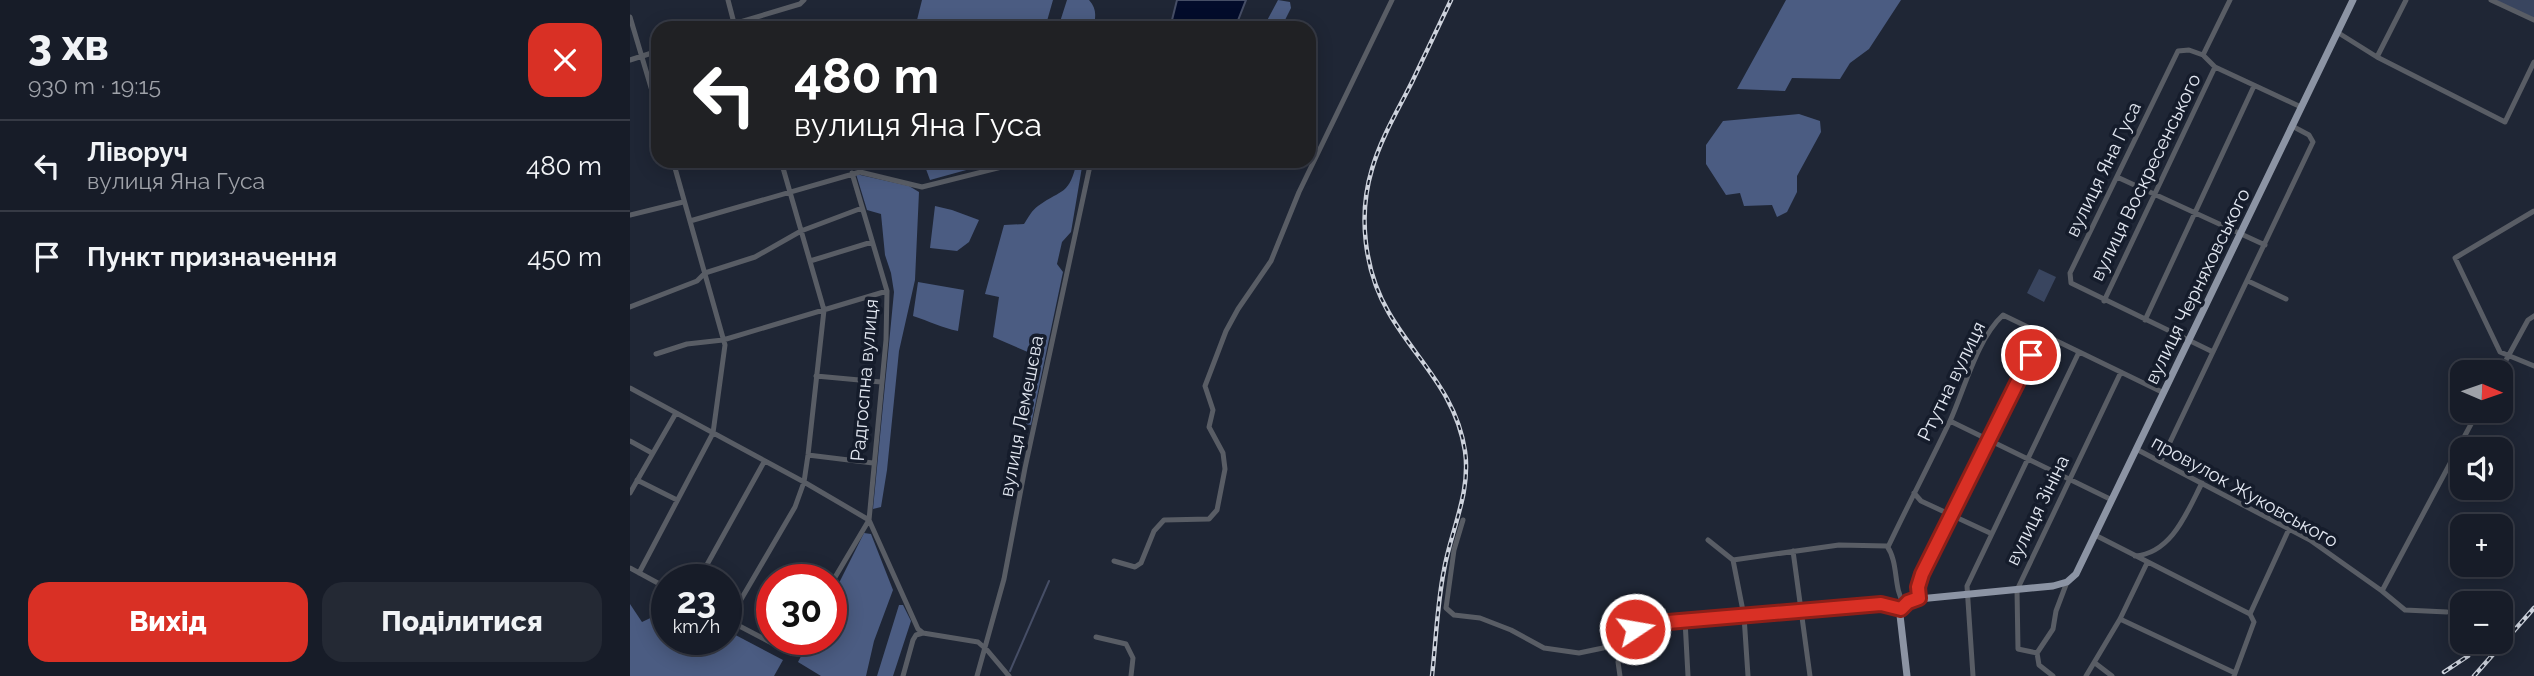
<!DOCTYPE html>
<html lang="uk">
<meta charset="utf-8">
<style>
:root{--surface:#171c28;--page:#242934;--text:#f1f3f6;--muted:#9ea1a8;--line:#363a45;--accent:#d93025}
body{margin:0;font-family:Raleway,sans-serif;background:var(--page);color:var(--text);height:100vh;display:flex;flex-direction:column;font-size:26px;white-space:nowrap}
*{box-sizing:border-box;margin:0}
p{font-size:23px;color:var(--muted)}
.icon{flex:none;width:38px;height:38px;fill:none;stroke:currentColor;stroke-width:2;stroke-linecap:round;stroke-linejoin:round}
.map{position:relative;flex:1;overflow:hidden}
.panel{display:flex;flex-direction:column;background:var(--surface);width:630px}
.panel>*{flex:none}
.guide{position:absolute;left:21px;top:21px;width:665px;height:147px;border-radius:21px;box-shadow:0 4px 18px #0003,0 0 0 2px var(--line);background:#202124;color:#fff;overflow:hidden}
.needle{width:46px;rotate:92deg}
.fabs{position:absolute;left:1820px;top:360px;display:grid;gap:14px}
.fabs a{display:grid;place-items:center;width:63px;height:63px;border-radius:14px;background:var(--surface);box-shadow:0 4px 18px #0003,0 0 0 2px var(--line);font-size:35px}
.speed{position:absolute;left:21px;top:564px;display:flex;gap:14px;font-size:35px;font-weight:700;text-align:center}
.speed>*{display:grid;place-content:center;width:91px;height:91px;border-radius:50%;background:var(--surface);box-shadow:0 4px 18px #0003,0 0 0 2px var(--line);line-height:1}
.speed small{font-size:18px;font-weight:400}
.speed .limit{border:10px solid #d22;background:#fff;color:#111}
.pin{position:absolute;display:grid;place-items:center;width:60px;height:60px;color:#fff;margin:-30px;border:4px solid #fff;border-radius:50%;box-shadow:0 2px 7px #0007}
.me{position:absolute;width:77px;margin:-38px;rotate:78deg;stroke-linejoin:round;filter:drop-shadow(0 0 5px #0008)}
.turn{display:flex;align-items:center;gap:24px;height:147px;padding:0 28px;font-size:32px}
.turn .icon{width:91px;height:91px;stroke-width:2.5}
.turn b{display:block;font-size:49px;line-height:60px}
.round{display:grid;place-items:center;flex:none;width:74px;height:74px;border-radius:21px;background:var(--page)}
.head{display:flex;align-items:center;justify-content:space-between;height:119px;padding:0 28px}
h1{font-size:42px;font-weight:800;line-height:52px}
.cta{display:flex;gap:14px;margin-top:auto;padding:14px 28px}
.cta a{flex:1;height:80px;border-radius:21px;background:var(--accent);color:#fff;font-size:28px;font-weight:800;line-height:80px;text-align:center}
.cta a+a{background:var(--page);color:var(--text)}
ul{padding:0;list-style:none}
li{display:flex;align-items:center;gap:21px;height:91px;padding:0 28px;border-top:2px solid var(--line)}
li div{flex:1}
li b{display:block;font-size:26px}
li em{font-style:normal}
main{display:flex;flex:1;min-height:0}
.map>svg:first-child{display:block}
.green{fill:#39455f}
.forest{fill:#4b5c82}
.water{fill:#030c2b;stroke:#464e66;stroke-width:2}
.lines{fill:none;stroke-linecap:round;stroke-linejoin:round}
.stream{stroke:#464e66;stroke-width:2}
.minor{stroke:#595d65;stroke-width:5}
.major{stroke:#8c94a4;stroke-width:7}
.rail-casing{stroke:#cdd2dc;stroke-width:4.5}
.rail{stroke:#151c2b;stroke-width:2;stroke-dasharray:5;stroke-linecap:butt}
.route-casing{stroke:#8d1f18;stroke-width:18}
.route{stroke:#d93025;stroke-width:12}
.labels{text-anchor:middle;stroke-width:7;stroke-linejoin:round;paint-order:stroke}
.street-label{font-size:19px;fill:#e2e7f1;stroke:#151c2b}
</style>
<main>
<section class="panel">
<div class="head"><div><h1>3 хв</h1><p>930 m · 19:15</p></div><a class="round" style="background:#d93025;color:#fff"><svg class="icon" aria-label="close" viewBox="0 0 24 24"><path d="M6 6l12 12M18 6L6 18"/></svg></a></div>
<ul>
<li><svg class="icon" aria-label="left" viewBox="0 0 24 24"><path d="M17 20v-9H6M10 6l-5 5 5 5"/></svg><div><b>Ліворуч</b><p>вулиця Яна Гуса</p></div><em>480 m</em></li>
<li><svg class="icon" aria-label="arrive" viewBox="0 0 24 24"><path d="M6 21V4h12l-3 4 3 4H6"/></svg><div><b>Пункт призначення</b></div><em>450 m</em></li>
</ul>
<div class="cta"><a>Вихід</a><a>Поділитися</a></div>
</section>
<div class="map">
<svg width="1904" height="676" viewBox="0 0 1904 676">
<rect width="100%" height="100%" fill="#1f2635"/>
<path class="green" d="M1865 0H1904V19Z
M1409 269 1426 277 1414 302 1397 293Z"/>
<path class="forest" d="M292 0H423L415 28H285Z
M437 0H459C467 9 466 17 463 28H428Z
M648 0 660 2 661 8 651 28H633Z
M1156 0H1271L1239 49 1220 63 1210 79 1162 78 1155 91 1107 89Z
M1169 114 1190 121 1191 132 1167 176V192L1157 212 1147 217 1142 205 1114 206 1110 193 1096 195 1076 164V145L1093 121Z
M293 161H369L300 180Z
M447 161H453L441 232 432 242 427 264 433 272 401 425 394 424C396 401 405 379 407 356L363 337 369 297 355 294 374 225 394 224C398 218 402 210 408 206 433 188 439 196 447 161Z
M226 174 279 186 289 192 285 280 269 351 257 470 251 507 243 509 264 292 261 273 255 255 251 214 237 210Z
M305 206 322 210 349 220 339 242 327 251 300 248Z
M288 282 334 290 328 331C312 328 299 321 283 316Z
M234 533 241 534 263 590 244 641 236 676H191L168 662 180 639H201V604L204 593Z
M0 604 12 622 37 610V639H96V630L153 660 144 676H0Z
M269 605H273L281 621 263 676H247Z"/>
<path class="water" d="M547 0H616L605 28H540Z"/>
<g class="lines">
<path class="stream" d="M380 671 419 581"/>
<path class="minor" d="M98 0 104 23 108 28
M1861 0 1904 20
M0 17 28 111
M90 28 170 4 174 0
M1707 32 1747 57 1875 122 1904 62
M1573 55 1600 0
M1747 57 1776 0
M0 60 28 51
M45 167 67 161
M1487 177 1635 245
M1904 211 1825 258 1870 352 1904 366
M0 215 53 202
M60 221 230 172 292 187 396 161
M180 261 242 242
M1618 281 1656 299
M1474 301 1585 67
M0 307 67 281 75 273 125 257 171 231 232 208
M1515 320 1624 86
M1583 352 1441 283 1440 273 1548 51 1559 50 1573 55 1585 67 1671 107
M26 354 57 344 93 340 257 291
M1869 373 1898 320 1904 316
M186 376 251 382
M0 388 174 482 239 520 288 629 293 633 348 642 357 650 379 676
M1320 421 1482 500
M0 441 22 453
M1506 449 1680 540 1752 591 1775 610 1817 612
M178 455 243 463
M1531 461 1683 142 1679 135 1662 126
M7 480 47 500
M0 493 46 413
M1284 493 1291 501 1360 533
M833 520 824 550 816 608 824 615 850 618 881 630 914 648 949 653 973 648 1005 629 1021 624 1251 604 1271 609
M1465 535 1620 614
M1078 540 1103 560
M1258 547C1278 505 1300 463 1320 421 1335 388 1347 339 1373 315L1534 393
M1163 551 1180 676
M1505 556C1542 553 1557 512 1572 483
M1103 560 1209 545 1257 546C1269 563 1263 588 1274 604
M1103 560 1114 616 1118 676
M484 561 505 567 511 563 524 531 534 520 579 519 587 510 595 469 593 453 579 427 583 410 575 386 596 331 608 309 641 261 669 192 762 0
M0 568 37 588
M9 573 83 433 95 345 43 161
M69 579 134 462
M201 584 239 520 256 340 257 291 222 173
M1752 591 1848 411
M1289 599 1288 587 1292 574 1411 334
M96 619 161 653 169 639
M1490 619 1605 673
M99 620 165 507 174 482 178 455 194 310 151 161
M1055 620 1058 676
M466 637 496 644 503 658 501 676
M1407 653 1388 649 1387 590 1491 372
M1465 663 1482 676
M273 676 283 640 286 635 293 633
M347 676 374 579 395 468 461 161
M990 676 988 662 996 634
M1343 676 1337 586 1449 352
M1423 676 1409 665 1407 653 1423 629 1426 611 1437 582
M1456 676 1490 619 1517 563
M1604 676 1624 622 1620 614 1659 529"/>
<path class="major" d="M1277 676 1270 615C1272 603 1279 601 1289 599L1423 586 1437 582 1446 574 1723 0"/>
<g class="rail-casing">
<path id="rail" d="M1814 672 1838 656
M802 676C806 641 807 605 814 570 821 530 841 493 835 451 826 392 787 361 759 313 734 271 728 215 742 169 751 138 768 110 782 82 795 55 808 27 821 0
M1844 676 1904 608"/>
</g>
<use href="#rail" class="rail"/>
</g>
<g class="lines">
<g class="route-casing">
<path id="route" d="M1005 629 1021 624 1038 622 1251 604 1271 609 1278 602 1289 598 1288 587 1292 574 1401 355"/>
</g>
<use href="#route" class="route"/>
</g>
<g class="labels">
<g class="street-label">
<text transform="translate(1473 169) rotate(-64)" y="7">вулиця Яна Гуса</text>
<text transform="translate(1515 177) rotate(-64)" y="7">вулиця Воскресенського</text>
<text transform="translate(1567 286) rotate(-64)" y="7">вулиця Черняховського</text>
<text transform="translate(234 380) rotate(-85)" y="7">Радгоспна вулиця</text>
<text transform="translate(1321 381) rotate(-64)" y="7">Ртутна вулиця</text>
<text transform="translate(391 416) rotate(-79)" y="7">вулиця Лемешєва</text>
<text transform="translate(1615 491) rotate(29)" y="7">провулок Жуковського</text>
<text transform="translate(1407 510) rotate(-64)" y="7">вулиця Зініна</text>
</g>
</g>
</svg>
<div class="fabs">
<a><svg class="needle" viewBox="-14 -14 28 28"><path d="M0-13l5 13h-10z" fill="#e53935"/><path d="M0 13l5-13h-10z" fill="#9ea1a8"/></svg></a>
<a><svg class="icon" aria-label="sound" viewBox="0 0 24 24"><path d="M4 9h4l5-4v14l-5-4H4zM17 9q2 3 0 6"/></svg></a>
<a>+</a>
<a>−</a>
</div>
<div class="speed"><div>23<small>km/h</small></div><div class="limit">30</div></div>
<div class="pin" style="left:1401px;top:355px;background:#d93025"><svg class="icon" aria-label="arrive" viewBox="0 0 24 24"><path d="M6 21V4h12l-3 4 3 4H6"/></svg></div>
<svg class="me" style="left:1005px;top:629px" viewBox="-20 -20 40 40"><circle r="17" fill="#d93025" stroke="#fff" stroke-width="3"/><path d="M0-11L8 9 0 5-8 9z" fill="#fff"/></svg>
<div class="guide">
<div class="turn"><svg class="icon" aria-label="left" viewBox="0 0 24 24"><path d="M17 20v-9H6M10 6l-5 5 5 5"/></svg><div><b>480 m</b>вулиця Яна Гуса</div></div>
</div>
</div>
</main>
